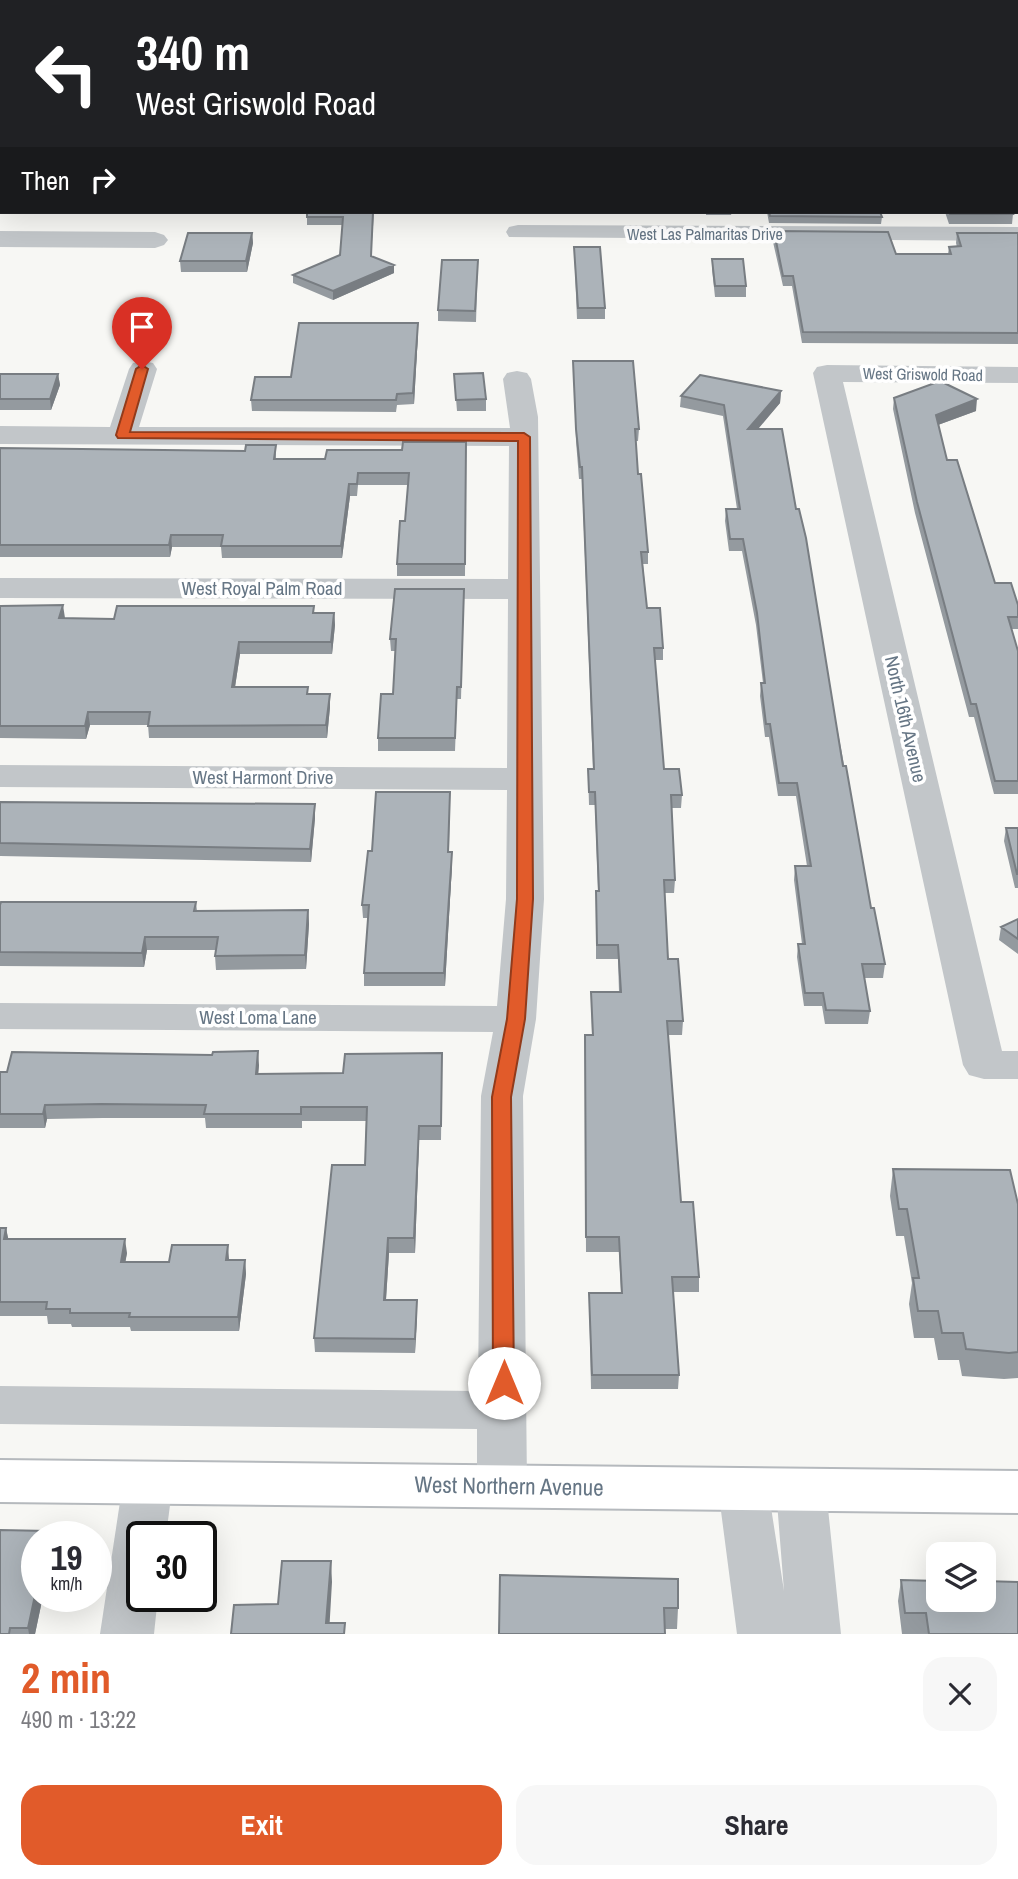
<!DOCTYPE html>
<meta charset="utf-8">
<style>
:root{--surface:#fff;--page:#f7f7f7;--text:#2b2b33;--muted:#7c7c81;--accent:#e15b2a}
body{margin:0;font-family:"Archivo Narrow",sans-serif;background:var(--page);color:var(--text);height:100vh;display:flex;flex-direction:column;font-size:26px;white-space:nowrap}
*{box-sizing:border-box;margin:0}
p{font-size:23px;color:var(--muted)}
.icon{flex:none;width:38px;height:38px;fill:none;stroke:currentColor;stroke-width:2;stroke-linecap:round;stroke-linejoin:round}
.map{position:relative;height:1634px;overflow:hidden}
.panel{display:flex;flex-direction:column;background:var(--surface);flex:1}
.panel>*{flex:none}
.top-card{position:absolute;left:0px;top:0px;width:1018px;height:214px;box-shadow:0 7px 28px #0002;background:#202124;color:#fff;overflow:hidden}
.fabs{position:absolute;left:926px;top:1542px;display:grid;gap:14px}
.fabs a{display:grid;place-items:center;width:70px;height:70px;border-radius:14px;background:var(--surface);box-shadow:0 7px 28px #0002;font-size:35px}
.speed{position:absolute;left:21px;top:1521px;display:flex;gap:14px;font-size:35px;font-weight:700;text-align:center}
.speed>*{display:grid;place-content:center;width:91px;height:91px;border-radius:50%;background:var(--surface);box-shadow:0 7px 28px #0002;line-height:1}
.speed small{font-size:18px;font-weight:400}
.speed .limit{border:4px solid #111;border-radius:10px;background:#fff;color:#111}
.pin{position:absolute;display:grid;place-items:center;width:60px;height:60px;color:#fff;margin:-72px -30px;border-radius:50% 50% 50% 0;rotate:-45deg;box-shadow:0 0 7px #0007}
.pin .icon{rotate:45deg}
.me{position:absolute;width:77px;margin:-38px;rotate:0deg;stroke-linejoin:round;filter:drop-shadow(0 0 5px #0008)}
.turn{display:flex;align-items:center;gap:24px;height:147px;padding:0 21px;font-size:32px}
.turn .icon{width:91px;height:91px;stroke-width:2.5}
.turn b{display:block;font-size:49px;line-height:60px}
.then{display:flex;align-items:center;height:66px;padding:0 21px;background:#0003;gap:14px;font-size:26px}
.round{display:grid;place-items:center;flex:none;width:74px;height:74px;border-radius:21px;background:var(--page)}
.summary{display:flex;align-items:center;justify-content:space-between;height:119px;padding:0 21px}
h1{font-size:42px;font-weight:700;line-height:52px;color:var(--accent)}
.button{display:flex;gap:14px;margin-top:auto;padding:14px 21px}
.button a{flex:1;height:80px;border-radius:21px;background:var(--accent);color:#fff;font-size:28px;font-weight:700;line-height:80px;text-align:center}
.button a+a{background:var(--page);color:var(--text)}
.map>svg:first-child{display:block}
.lines{fill:none;stroke-linecap:round;stroke-linejoin:round}
.major-casing{stroke:#b5b9bd;stroke-width:4}
.minor{fill:#c2c6c9;fill-rule:evenodd}
.major{fill:#fff;fill-rule:evenodd}
.wall{fill:#949a9f}
.shaded-wall{fill:#787d82}
.building{fill:#acb3b9;stroke:#787d82;stroke-width:2}
.route{fill:#e15b2a;stroke:#923b1b;stroke-width:2}
.labels{text-anchor:middle;stroke-width:7;stroke-linejoin:round;paint-order:stroke}
.far-street-label{font-size:16px;fill:#667685;stroke:#fff}
.street-label{font-size:19px;fill:#667685;stroke:#fff}
.near-street-label{font-size:23px;fill:#667685;stroke:#fff}
</style>
<div class="map">
<svg width="1018" height="1634" viewBox="0 0 1018 1634">
<rect width="100%" height="100%" fill="#f7f7f4"/>
<g class="lines">
<g class="major-casing">
<path id="major" d="M0 1460 1018 1471V1513L0 1502Z"/>
</g>
<path class="minor" d="M75 0H95V2H75Z
M281 0H301V2H281Z
M485 0H505V2H485Z
M973 0H993V2H973Z
M0 65H2V79H0Z
M1017 68 1018 69V85L1017 84Z
M1017 112H1018V126H1017Z
M0 115H2V129H0Z
M518 225 1018 227V241L509 237 506 232 509 227Z
M0 231 155 232 164 235 168 240 164 245 155 248 0 247Z
M143 361 153 363 157 369 139 427 510 428 503 379 507 373 517 371 527 373 531 379 538 417 544 899 536 1019 523 1096 527 1486 520 1500 502 1506 484 1500 477 1486V1429L0 1424V1386L478 1391 481 1096 493 1032 0 1029V1003L497 1006 506 899 507 790 0 787V765L507 768 508 599 0 598V578L508 579 509 446 0 444V426L110 427 129 369 133 363Z
M827 365 1018 367V383L843 382 1002 1051H1018V1079H984L969 1075 963 1065 813 373 817 367Z
M148 1462 166 1468 173 1482 166 1536H142V1596H158L154 1634H100L123 1482 130 1468Z
M743 1468 761 1474 768 1488 784 1591 776 1489 783 1475 801 1469 819 1475 826 1489 841 1634H737L718 1488 725 1474Z"/>
<use href="#major" class="major"/>
</g>
<path class="wall" d="M2 151V207H0V155Z
M307 212H374L371 256 394 273 333 300 293 283V275L340 255 343 225H307Z
M706 212H732L731 215H706Z
M767 212H880L882 217 881 224 769 223Z
M945 212H1012L1013 214 1012 224H949Z
M774 231 896 254H948L949 247H957L956 243 957 233H1018V344L802 343 792 286H783L773 242Z
M252 233 253 243 247 272H181L180 261Z
M574 247 605 308V319H577Z
M712 259 746 286V297H715L712 269Z
M478 260 476 322 438 321V310Z
M418 334 414 404 397 405 396 412 252 411 251 400 291 377Z
M573 361 639 429 638 441H636L638 474 648 552V564H643L647 608 663 648V660H655L664 769 682 795 681 808H671L675 880 674 893H665L668 959 683 1021 682 1035H668L681 1202 699 1277V1292H673L679 1375 678 1389H591L589 1293H621L619 1252H586L585 1049 592 1035 591 992H619L618 959H596V891H598L595 805H589L588 769H593L582 479H579L576 441Z
M0 374H58L60 385 51 410H0Z
M454 374 486 399V411H457Z
M781 391 780 403 757 429 796 509 871 908 885 964 883 978H864L870 1011 868 1024H825L822 1006H804L797 957 798 944H802L794 880 795 866H807L796 796H778L769 737H765L760 696 761 683H763L756 625 742 551H729L725 521 726 509H737L723 416 680 407 681 396Z
M894 398 976 411 938 425 947 460 995 583 1018 605V629H1011L1018 651V794H994L974 717H969L915 513 893 409Z
M466 442 465 576H397V564L405 521 408 485H358L357 496H350L342 558H222L221 547H172L170 557H0V448L245 451 276 445V459H325Z
M464 589 461 699H457L455 751H378V738L393 694 395 651H391L390 639Z
M0 606 65 618H64L114 619 314 606V613H334L335 625 332 654H240L235 687 309 694H330V707L327 738H149L148 725H90L86 739 0 738Z
M450 792 449 852 452 865 445 986H364V973L368 918H363L362 905 372 851Z
M0 802 315 818 311 862 0 856Z
M1006 828H1018V888H1015L1004 841Z
M196 902 197 911 308 910 309 924 306 969 216 970 215 956 216 950H147L144 967 0 966V905Z
M1018 919V954L999 940 1001 927Z
M259 1065 258 1074 343 1073 442 1067 441 1140H419L415 1253H389L386 1300H417V1314L415 1353 315 1352 314 1338 365 1165 366 1121H302V1128H206L205 1118H103L47 1119 45 1128H0V1072Z
M893 1169 1018 1204V1378L1004 1379 962 1376 959 1360H938L934 1338H914L909 1304 912 1283 904 1236H896L890 1196Z
M0 1228H6L8 1239 127 1253 125 1262 245 1260 246 1274 239 1331H131L130 1327H72L71 1324H48L47 1316H0Z
M0 1530 47 1531 48 1536H37V1596H43L35 1634H0Z
M500 1575 678 1608 677 1629H665Z
M901 1580 1018 1634H902L898 1601Z"/>
<path class="shaded-wall" d="M252 233 253 243 247 272 246 261Z
M394 265V273L333 300V291Z
M418 323V334L414 404 413 393Z
M58 374 60 385 51 410 50 399Z
M781 391 780 403 748 441V429Z
M977 399 976 411 935 426 936 415Z
M349 484 350 496 342 558 341 546Z
M171 535 172 547 170 557 169 545Z
M63 605 65 618 61 631 59 618Z
M334 613 335 625 332 654 331 642Z
M239 642 240 654 233 700 232 687Z
M330 694V707L327 738 326 725Z
M88 712 90 725 86 739 85 726Z
M315 804V818L311 862 310 849Z
M452 852V865L445 986 444 973Z
M308 910 309 924 306 969 305 955Z
M145 937 147 950 144 967 142 953Z
M258 1051 259 1065 257 1087 256 1074Z
M45 1105 47 1119 45 1128 43 1114Z
M419 1126V1140L415 1253 414 1238Z
M6 1228 9 1242 4 1239Z
M388 1238 389 1253 385 1314 384 1300Z
M125 1239 127 1253 123 1276 121 1262Z
M228 1245 229 1259 228 1274 226 1260Z
M245 1260 246 1274 239 1331 238 1317Z
M417 1300V1314L415 1353V1339Z
M331 1561 332 1582 329 1634 326 1623Z
M37 1586V1596H43L35 1634H29L28 1628Z"/>
<path class="building" d="M0 0H43L42 2H2V58L0 57Z
M119 0H157V2H119Z
M212 0H249V2H211Z
M327 0H367V2H327Z
M425 0H454V2H425Z
M534 0H582V2H534Z
M743 0H800L801 2H743Z
M840 0H944L945 2H840Z
M0 75H2V101H0Z
M2 151V197H0V155Z
M307 212H373L371 256 394 265 333 291 293 275 340 255 343 217H307Z
M769 212H880L882 217 770 216Z
M949 212H1012L1013 214H950Z
M774 231 888 232 896 254H951L949 247 961 246 957 233H1018V333L803 332 793 276H783Z
M188 233H252L246 261H180Z
M574 247H600L605 308H578Z
M712 259H743L746 286H715Z
M442 260H478L475 311 438 310Z
M299 323H418L413 393 397 394 396 400H251L255 377H291Z
M573 361H633L639 429H635L638 474H641L648 552H641L647 608H660L663 648H654L664 769H679L682 795H671L675 880H664L668 959H678L683 1021H667L681 1202H693L699 1277H672L679 1375H592L589 1293H622L619 1237H586L585 1035H593L591 992H621L618 945H597L596 891H599L595 792H589L588 769H594L582 467H580L576 429Z
M483 373 486 399 456 400 454 374Z
M0 374H58L50 399H0Z
M700 375 781 391 748 429H782L796 509H799L806 538 843 766H846L871 908H874L885 964H862L870 1011 826 1010 823 993H805L798 944H805L795 866H811L797 783H779L770 724H766L761 683H765L757 613 743 539H730L726 509H740L724 405 681 396Z
M940 381 977 399 936 415 947 460H957L995 583H1011L1018 605V617H1008L1018 651V781H995L976 704H971L917 502 894 398Z
M403 442H466L465 564H397L400 521H405L409 473H358L357 484H349L341 546H221L223 535H171L169 545H0V448L245 451 246 445H276L274 459H325L327 450H402Z
M395 589H464L461 687H457L455 738H378L381 694H393L396 639H390Z
M63 605 59 618 114 619 117 606H314L313 613H334L331 642H239L232 687H308L307 694H330L326 725 148 726 150 712H88L85 726H0V606Z
M376 792H450L448 852H452L444 973H364L369 905H362L368 851H372Z
M0 802 315 804 310 849 0 843Z
M1006 828H1018V874H1017Z
M1 902H196L194 911 308 910 305 955 215 956 218 937H145L142 953 0 952V905Z
M1018 919V939L1001 927Z
M258 1051 256 1074 343 1073 345 1054 442 1053 441 1126H419L414 1238H388L384 1300H417L415 1339 314 1338 332 1165H365L367 1107H301V1114H204L206 1105 101 1104 45 1105 43 1114H0V1072H7L12 1052 212 1055 213 1052Z
M893 1169 1010 1170 1018 1204V1352L1009 1353 966 1349 963 1333H942L938 1311H918L913 1278H919L907 1209H899Z
M0 1228H6L4 1239H125L121 1262H169L172 1245H228L226 1260H245L238 1317H129L130 1313H70V1309H46L47 1302H0Z
M0 1530 47 1531 46 1536H37V1586L28 1628H10L9 1634H0Z
M282 1561H331L326 1623H345L344 1634H231L234 1605 278 1604Z
M500 1575 678 1579V1608H664L665 1634H499Z
M901 1580 938 1581V1600H984V1581L1018 1582V1634H929L926 1613H905Z"/>
<path class="route" d="M142 365 148 369 130 432 524 433 530 437 533 899 525 1019 511 1097 514 1383 511 1389H496L493 1383 492 1097 507 1019 517 899 518 441 118 438 116 435 136 369Z"/>
<g class="labels">
<g class="far-street-label">
<text x="705" y="240">West Las Palmaritas Drive</text>
<text transform="translate(923 374) rotate(1)" y="6">West Griswold Road</text>
</g>
<g class="street-label">
<text x="262" y="595">West Royal Palm Road</text>
<text transform="translate(906 719) rotate(77)" y="7">North 16th Avenue</text>
<text x="263" y="784">West Harmont Drive</text>
<text x="258" y="1024">West Loma Lane</text>
</g>
<g class="near-street-label">
<text transform="translate(509 1486) rotate(1)" y="8">West Northern Avenue</text>
</g>
</g>
</svg>
<div class="fabs">
<a><svg class="icon" aria-label="layers" viewBox="0 0 24 24"><path d="M12 4l9 5-9 5-9-5zM3 14l9 5 9-5"/></svg></a>
</div>
<div class="speed"><div>19<small>km/h</small></div><div class="limit">30</div></div>
<div class="pin" style="left:142px;top:369px;background:#d93025"><svg class="icon" aria-label="arrive" viewBox="0 0 24 24"><path d="M6 21V4h12l-3 4 3 4H6"/></svg></div>
<svg class="me" style="left:504px;top:1383px" viewBox="-20 -20 40 40"><circle r="19" fill="#fff"/><path d="M0-13L10 11 0 6-10 11z" fill="#e15b2a"/></svg>
<div class="top-card">
<div class="turn"><svg class="icon" aria-label="left" viewBox="0 0 24 24"><path d="M17 20v-9H6M10 6l-5 5 5 5"/></svg><div><b>340 m</b>West Griswold Road</div></div>
<div class="then">Then<svg class="icon" aria-label="right" viewBox="0 0 24 24"><path d="M7 20v-9h11M14 6l5 5-5 5"/></svg></div>
</div>
</div>
<section class="panel">
<div class="summary"><div><h1>2 min</h1><p>490 m · 13:22</p></div><a class="round"><svg class="icon" aria-label="close" viewBox="0 0 24 24"><path d="M6 6l12 12M18 6L6 18"/></svg></a></div>
<div class="button"><a>Exit</a><a>Share</a></div>
</section>
